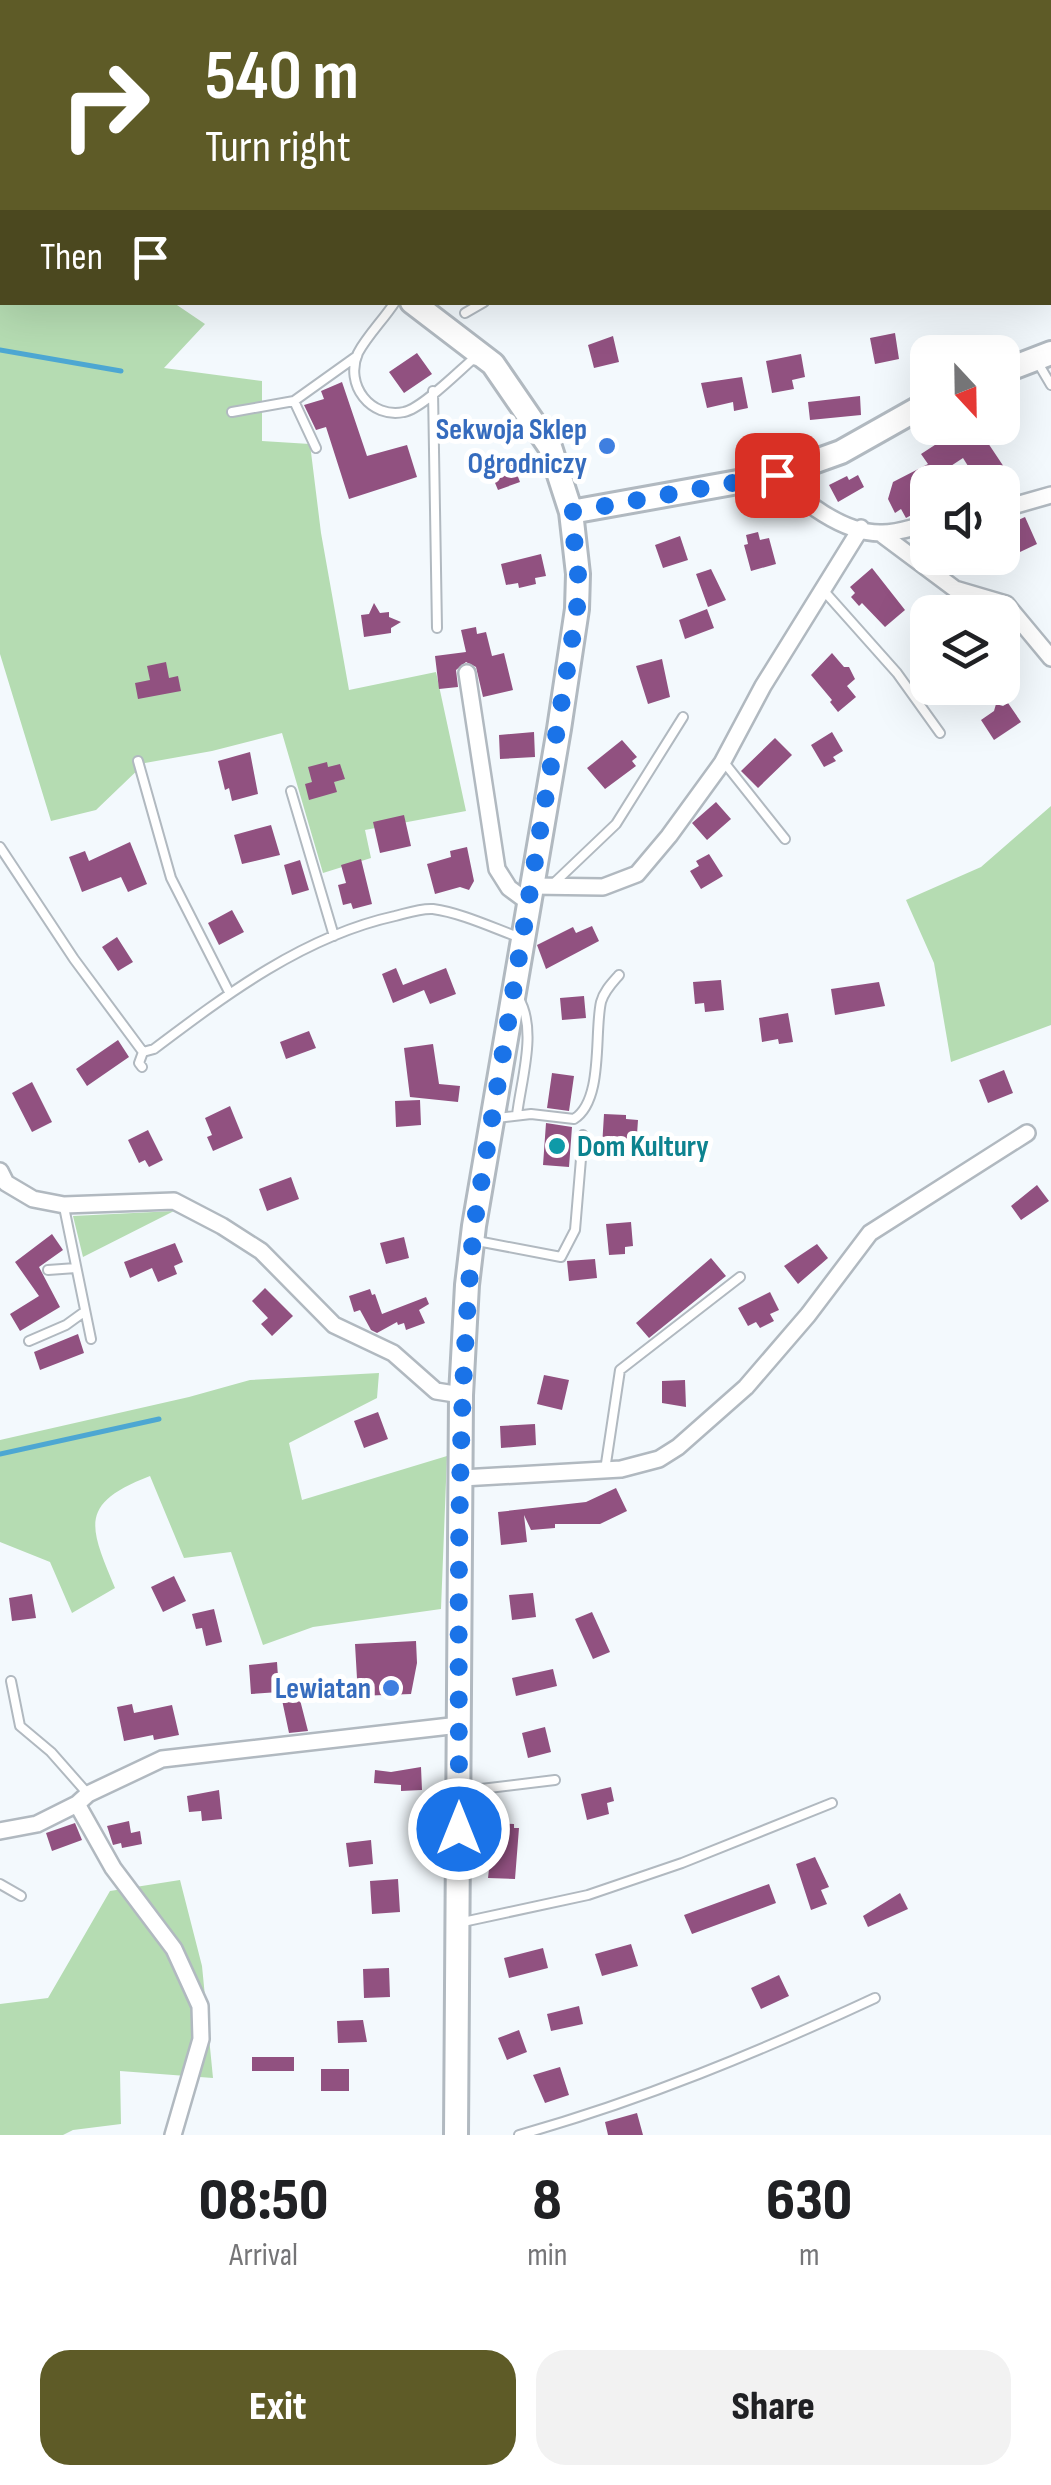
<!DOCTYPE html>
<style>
:root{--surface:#fff;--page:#f2f2f2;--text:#202124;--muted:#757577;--accent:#5e5b27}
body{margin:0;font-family:"Sofia Sans Condensed",sans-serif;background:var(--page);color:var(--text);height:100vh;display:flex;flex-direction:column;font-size:38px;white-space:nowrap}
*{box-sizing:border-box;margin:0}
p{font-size:32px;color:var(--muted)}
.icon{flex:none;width:55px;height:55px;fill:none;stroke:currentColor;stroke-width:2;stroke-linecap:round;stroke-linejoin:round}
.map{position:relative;height:2135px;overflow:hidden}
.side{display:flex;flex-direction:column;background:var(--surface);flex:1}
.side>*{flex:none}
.banner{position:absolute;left:0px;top:0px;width:1052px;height:305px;box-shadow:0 10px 40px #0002;background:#5e5b27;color:#fff;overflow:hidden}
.needle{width:65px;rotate:158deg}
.fabs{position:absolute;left:910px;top:335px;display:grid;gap:20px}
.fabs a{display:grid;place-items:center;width:110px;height:110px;border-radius:20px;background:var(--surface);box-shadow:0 10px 40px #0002;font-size:50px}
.pin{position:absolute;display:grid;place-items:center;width:85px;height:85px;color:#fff;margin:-42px;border-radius:20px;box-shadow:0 5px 15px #0006}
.me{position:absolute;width:110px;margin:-55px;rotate:0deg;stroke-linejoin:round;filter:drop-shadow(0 0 8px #0008)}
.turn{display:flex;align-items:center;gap:35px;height:210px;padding:0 40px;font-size:45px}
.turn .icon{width:130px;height:130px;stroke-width:2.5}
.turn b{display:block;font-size:70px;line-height:85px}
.then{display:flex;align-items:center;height:95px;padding:0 40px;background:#0003;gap:20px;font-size:38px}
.eta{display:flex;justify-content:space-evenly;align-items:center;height:170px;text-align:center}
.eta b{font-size:60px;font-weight:800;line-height:70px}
.button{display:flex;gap:20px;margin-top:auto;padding:20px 40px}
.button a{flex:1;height:115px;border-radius:30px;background:var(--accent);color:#fff;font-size:40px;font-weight:800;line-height:115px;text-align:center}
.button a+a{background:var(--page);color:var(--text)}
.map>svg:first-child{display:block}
.green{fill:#b5dcb2}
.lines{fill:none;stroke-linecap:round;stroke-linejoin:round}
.stream{stroke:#4da7d2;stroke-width:5}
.building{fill:#915180}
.lane-casing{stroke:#b1b9c0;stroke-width:12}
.street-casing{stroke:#b1b9c0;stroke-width:20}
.secondary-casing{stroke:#b1b9c0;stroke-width:28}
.lane{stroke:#fff;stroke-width:8}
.street{stroke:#fff;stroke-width:15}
.secondary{stroke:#fff;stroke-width:22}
.route{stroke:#1a73e8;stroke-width:18;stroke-dasharray:0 32.4}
.shop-dot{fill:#3f7fe0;stroke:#fff;stroke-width:4}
.culture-dot{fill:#0f9aa8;stroke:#fff;stroke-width:4}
.labels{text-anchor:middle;stroke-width:10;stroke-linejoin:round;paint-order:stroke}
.shop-label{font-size:30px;font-weight:bold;fill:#366cbe;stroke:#fff;text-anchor:end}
.culture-label{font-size:30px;font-weight:bold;fill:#0d838f;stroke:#fff;text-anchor:start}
</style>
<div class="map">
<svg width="1051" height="2135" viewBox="0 0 1051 2135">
<rect width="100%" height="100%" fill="#f3f9fd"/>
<path class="green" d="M0 216 2 302 174 303 205 324 164 368 262 381V441L310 444 321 533 349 690 436 672 466 811 365 830 371 858 323 873 282 733 212 751 145 763 96 810 51 821 0 654Z
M1051 806V1025L951 1062 934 963 906 900 981 867Z
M174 1211 83 1257 73 1216Z
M379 1373 377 1398 289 1443 302 1500 447 1456 441 1609 313 1627 263 1645 231 1552 184 1558 150 1476C77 1504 90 1527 115 1588L72 1613 50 1562 0 1542V1440L189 1397 250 1380Z
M180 1880 202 1966 213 2078 120 2071 121 2124 73 2130 63 2135H0V2004L48 1998 110 1891Z"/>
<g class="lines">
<path class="stream" d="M0 350 121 371
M0 1454 159 1419"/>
</g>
<path class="building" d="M895 333 899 359 875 364 870 338Z
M613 336 619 362 594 368 588 345Z
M417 353 432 374 404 393 389 372Z
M801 354 805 377 792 380 794 389 772 393 766 361Z
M742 377 748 408 734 411 733 402 707 408 701 383Z
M342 382 367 456 407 445 417 477 349 499 326 427 316 430 304 405 324 399 321 391Z
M860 396 861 415 810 420 808 402Z
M961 428H978L1014 482H978L963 458 928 481V506L906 518 901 509 895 513 888 499 893 482 928 464 921 454Z
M511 458 520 482 498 490 493 478 484 482 480 470Z
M858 475 864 487 838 502 829 485 847 476 849 480Z
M1025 517 1037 544 1020 552 1017 545 1011 547 1002 527Z
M758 532 760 540 769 538 776 564 751 571 744 545 748 544 746 535Z
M680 536 688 560 663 568 655 545Z
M541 554 546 576 535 578 536 584 519 588 518 583 506 585 501 564Z
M872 568 905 610 885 627 862 603 859 606 851 597 855 593 850 587Z
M711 569 726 600 708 607 696 574Z
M374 603 380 613 389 612V617L401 622 391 628V633L364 637 361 615 369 614Z
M707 609 714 628 685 639 679 620Z
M476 627 477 634 486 632 492 656 504 653 513 690 483 697 476 667 466 662 456 670 458 687 439 689 435 656 466 652 461 630Z
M832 653 844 667H849L855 679 847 686 856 697 838 712 830 702 832 700 811 675Z
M662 659 670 697 648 704 636 666Z
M166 662 169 678 178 676 181 691 138 699 135 683 150 680 147 666Z
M1008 703 1021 722 994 740 981 720 994 711 996 704 1003 706Z
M534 732 535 757 500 759 499 735Z
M832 732 843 751 833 757 836 761 824 767 811 745Z
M775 738 792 755 758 788 741 771Z
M622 740 637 757 632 761 636 766 605 789 587 768Z
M250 752 258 794 232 801 229 788 225 790 218 761Z
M327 762 328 767 340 764 345 779 334 782 337 792 309 800 305 784 312 782 308 767Z
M716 802 731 819 707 840 692 823Z
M404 815 411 846 380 853 373 822Z
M271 825 280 855 242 864 234 835Z
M130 842 147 884 128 892 121 877 82 892 69 857 85 851 89 861Z
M467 847 474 881 469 890 460 887 435 894 427 864 451 857 450 851Z
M709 854 723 876 701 889 690 871 699 866 696 861Z
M361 859 372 904 353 909 351 903 343 905 338 885 346 883 341 865Z
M300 860 309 890 292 895 284 865Z
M232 910 244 932 219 945 208 923Z
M592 926 599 941 546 969 537 945 573 927 576 933Z
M117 937 133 962 118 971 102 947Z
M396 968 403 985 446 968 456 994 430 1004 424 990 393 1003 382 974Z
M721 980 724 1010 705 1012 704 1003 695 1004 693 982Z
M879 982 885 1006 835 1015 831 989Z
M584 996 586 1018 562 1020 560 998Z
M788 1013 793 1042 779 1044 778 1039 762 1042 759 1018Z
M309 1031 316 1048 286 1059 280 1042Z
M118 1040 129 1057 87 1086 76 1069Z
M433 1044 439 1084 460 1086 458 1102 410 1097 404 1048Z
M1004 1070 1013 1093 988 1103 979 1080Z
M552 1073 574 1076 569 1111 547 1108Z
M32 1082 52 1122 32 1132 12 1093Z
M420 1100 421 1125 396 1127 395 1101Z
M230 1106 243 1138 213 1151 207 1137 212 1135 205 1118Z
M604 1114 626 1115V1119L638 1120 636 1149 602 1147Z
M546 1123 572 1127 569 1167 543 1165Z
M148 1130 163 1160 149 1167 145 1160 139 1163 128 1140Z
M291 1177 299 1199 267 1211 259 1189Z
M1037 1185 1049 1201 1021 1220 1011 1206Z
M631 1222 633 1246 625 1247V1254L609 1255 606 1224Z
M52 1234 63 1250 39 1267 60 1307 20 1331 10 1314 39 1296 15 1262Z
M404 1237 409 1258 386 1264 380 1243Z
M175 1243 183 1262 174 1266 177 1274 158 1282 152 1268 130 1278 124 1262Z
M817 1244 828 1258 798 1284 784 1266Z
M711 1258 726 1276 649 1338 636 1323Z
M595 1259 597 1278 569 1281 567 1261Z
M265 1288 293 1316 272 1336 261 1324 268 1318 252 1301Z
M370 1289 372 1295 375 1294 382 1314 426 1297 429 1304 419 1310 425 1323 406 1330 404 1323 398 1325 397 1322 377 1333 371 1330 360 1310 354 1312 349 1296Z
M770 1292 779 1310 770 1314 774 1321 760 1328 756 1322 748 1326 738 1308Z
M78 1334 84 1353 40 1370 34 1352Z
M544 1375 569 1380 562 1410 537 1404Z
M685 1380 686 1407 662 1403V1381Z
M378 1412 388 1439 364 1448 354 1421Z
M535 1424 536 1445 501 1448 500 1426Z
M616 1488 627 1511 600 1524H555V1528L531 1530 524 1515 527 1542 501 1545 498 1512 586 1502Z
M174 1576 186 1601 163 1612 151 1587Z
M533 1593 536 1617 512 1620 509 1595Z
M32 1594 36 1618 12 1621 9 1598Z
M214 1609 222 1642 206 1646 202 1628 196 1629 192 1614Z
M592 1612 610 1652 593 1659 575 1619Z
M416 1641 417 1663 411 1694 358 1696 355 1644Z
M277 1662 279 1692 251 1694 249 1665Z
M553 1669 557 1686 516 1696 512 1678Z
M299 1696 308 1731 289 1733 282 1700Z
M132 1704 134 1713 172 1705 179 1735 154 1740 153 1735 124 1741 117 1707Z
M545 1727 551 1752 528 1758 522 1733Z
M421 1767 422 1790 401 1791V1785L374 1783 375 1770 391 1772Z
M611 1787 614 1801 607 1803 609 1814 587 1820 581 1794Z
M219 1790 222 1819 202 1821 201 1811 189 1812 187 1796Z
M129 1821 131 1833 140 1831 142 1844 122 1848 121 1843 113 1845 107 1826Z
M75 1823 82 1840 52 1851 46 1833Z
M492 1823 514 1824V1828H519L515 1879 488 1878 489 1869 484 1868 486 1845H491Z
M371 1840 373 1864 349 1867 346 1843Z
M815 1857 829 1887 821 1890 827 1904 811 1910 796 1864Z
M398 1879 400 1912 372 1914 370 1881Z
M769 1884 776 1903 692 1934 684 1915Z
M900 1893 908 1909 868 1927 863 1916Z
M631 1944 638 1966 602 1976 595 1954Z
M543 1948 548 1968 509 1978 504 1958Z
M389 1968 390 1997 364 1998 363 1969Z
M779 1975 789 1996 761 2009 751 1988Z
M579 2006 583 2024 551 2031 547 2014Z
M363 2020 367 2042 338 2043 337 2021Z
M519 2030 527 2052 507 2060 498 2038Z
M252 2057H294V2071H252Z
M560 2067 569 2095 545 2103 533 2075Z
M321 2069H349V2091H321Z
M637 2113 643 2135H608L605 2122Z"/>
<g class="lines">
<g class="lane-casing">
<path id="lane" d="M213 0 214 2
M193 2 196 0
M0 95 2 93
M395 302C384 319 367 336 358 353 344 385 371 419 404 412 421 409 457 373 472 360L479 361
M465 313 484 302
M1038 363 1051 385
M433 391 437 628
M294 401 316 448
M232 412 294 401 357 356
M824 591 897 673 940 733
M138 761 171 878 229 992
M723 761 785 839
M291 791 334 936
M0 847 74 959 143 1052 154 1049C227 994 304 936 395 916 407 913 421 908 433 909 462 913 493 928 521 938
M552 885 616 824 683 717
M142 1067 139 1063 143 1052
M517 1115C521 1080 538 1029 518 997
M497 1118 531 1114 574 1119C604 1100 594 1033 601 1002 604 991 612 983 619 975
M64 1207 91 1339
M477 1241 561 1257 575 1230 583 1135
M48 1270 76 1268
M29 1341 66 1325 84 1312
M605 1470 620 1370 740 1277
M11 1681 20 1726 51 1752 88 1794
M464 1791 555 1780
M0 1884 21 1896
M463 1922 588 1895 682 1863 832 1803
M519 2135C643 2100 759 2052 875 1998"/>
</g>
<g class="street-casing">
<path id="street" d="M777 475C801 501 843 533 880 533 895 534 913 527 928 524
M1002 509 1051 495
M880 533 955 589 1006 604 1051 658
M467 673 497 869 509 888 528 902
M531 886 603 887 637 874 669 836 722 763 763 686 861 528
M0 1171 6 1183 33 1199 64 1205 174 1201 222 1226 261 1251 334 1325 393 1353 436 1391 461 1395
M462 1478 621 1469 659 1459 678 1447 746 1387 808 1315 870 1233 1027 1133
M77 1804 113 1868 174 1949 200 2006 201 2039 173 2135
M0 1831 37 1824 77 1804 88 1794 162 1759 459 1725"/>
</g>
<g class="secondary-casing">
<path id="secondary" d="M78 0 80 2
M412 302 493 364 550 447 571 512 578 574 577 609 559 729 474 1226 467 1285 461 1395 456 2135
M1002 372 1051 353
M571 512 777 475 841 452 928 403"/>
</g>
<use href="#lane" class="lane"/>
<use href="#street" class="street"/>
<use href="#secondary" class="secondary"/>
</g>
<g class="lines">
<path class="route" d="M459 1829C459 1628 455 1426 474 1226L577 610 578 574 571 512 777 475"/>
</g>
<g class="shop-dot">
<circle cx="607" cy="446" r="10"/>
<circle cx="391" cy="1688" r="10"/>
</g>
<circle class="culture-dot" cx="557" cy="1146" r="10"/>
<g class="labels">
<g class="shop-label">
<text x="587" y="439">Sekwoja Sklep<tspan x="587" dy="34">Ogrodniczy</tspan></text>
<text x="371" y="1698">Lewiatan</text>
</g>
<g class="culture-label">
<text x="577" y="1156">Dom Kultury</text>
</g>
</g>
</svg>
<div class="fabs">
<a><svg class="needle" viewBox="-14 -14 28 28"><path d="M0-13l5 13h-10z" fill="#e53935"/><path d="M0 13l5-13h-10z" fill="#757577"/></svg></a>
<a><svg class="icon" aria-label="sound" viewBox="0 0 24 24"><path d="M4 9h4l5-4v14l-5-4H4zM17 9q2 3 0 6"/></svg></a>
<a><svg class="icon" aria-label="layers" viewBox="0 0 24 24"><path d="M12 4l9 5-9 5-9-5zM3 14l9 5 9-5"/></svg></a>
</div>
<div class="pin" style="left:777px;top:475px;background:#d93025"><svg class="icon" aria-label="arrive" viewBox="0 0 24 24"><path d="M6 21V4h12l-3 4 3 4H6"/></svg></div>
<svg class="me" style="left:459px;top:1829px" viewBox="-20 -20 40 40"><circle r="17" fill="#1a73e8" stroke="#fff" stroke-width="3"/><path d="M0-11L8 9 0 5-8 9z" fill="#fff"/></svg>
<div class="banner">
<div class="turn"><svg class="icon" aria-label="right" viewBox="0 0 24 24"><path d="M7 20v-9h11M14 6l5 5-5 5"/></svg><div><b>540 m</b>Turn right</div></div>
<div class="then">Then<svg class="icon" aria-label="arrive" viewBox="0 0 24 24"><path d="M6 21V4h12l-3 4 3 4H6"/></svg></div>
</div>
</div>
<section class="side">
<div class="eta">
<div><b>08:50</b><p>Arrival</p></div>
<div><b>8</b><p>min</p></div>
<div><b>630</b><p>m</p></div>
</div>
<div class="button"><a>Exit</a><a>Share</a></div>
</section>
